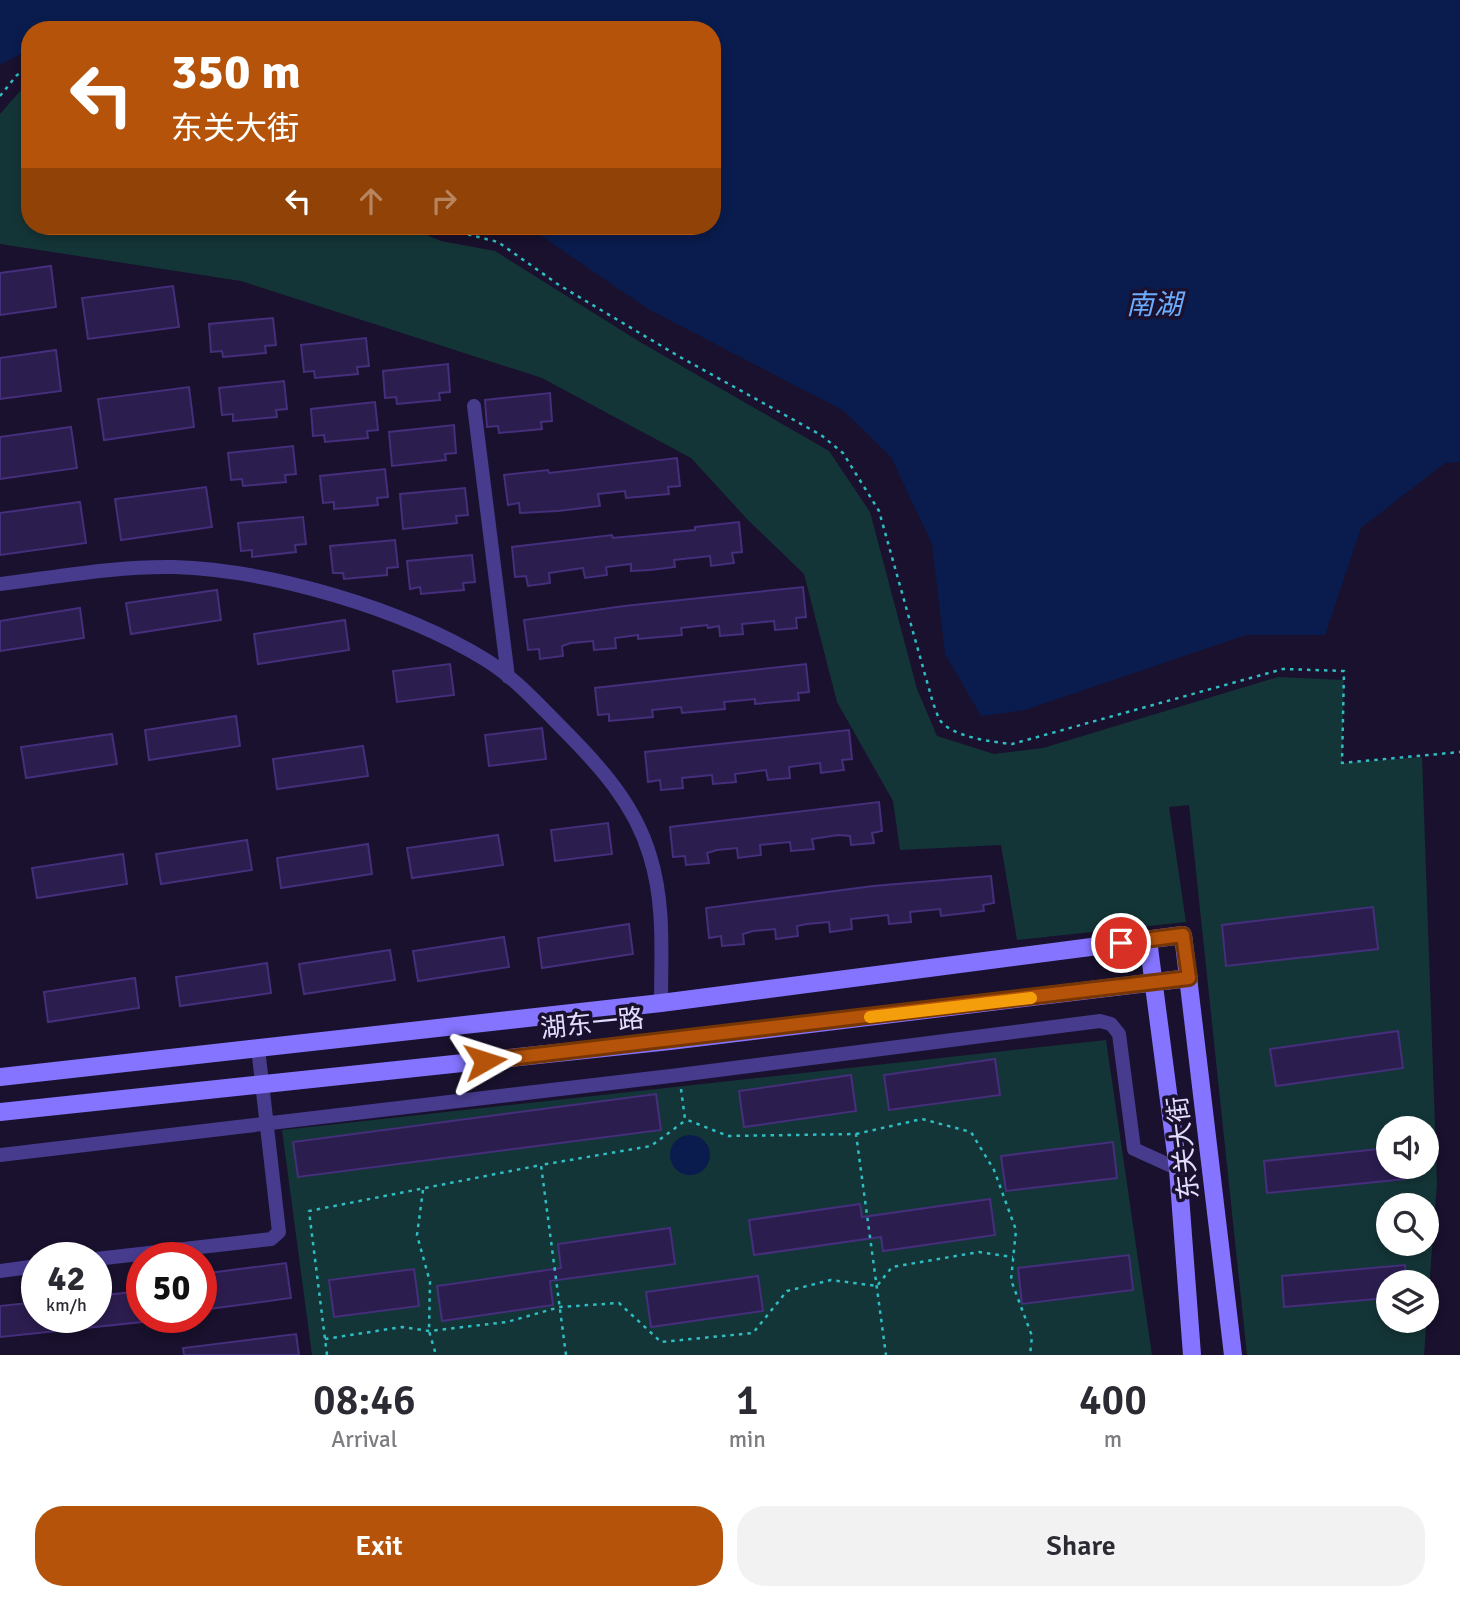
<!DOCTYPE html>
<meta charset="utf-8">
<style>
:root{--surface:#fff;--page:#f2f2f3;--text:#2b2b33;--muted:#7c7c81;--accent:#b45309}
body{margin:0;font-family:Signika,"Noto Sans SC",sans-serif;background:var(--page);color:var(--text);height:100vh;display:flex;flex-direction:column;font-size:26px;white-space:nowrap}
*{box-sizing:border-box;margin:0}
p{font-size:23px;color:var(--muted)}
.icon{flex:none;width:38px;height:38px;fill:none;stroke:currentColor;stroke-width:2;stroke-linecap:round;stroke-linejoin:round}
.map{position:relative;height:1355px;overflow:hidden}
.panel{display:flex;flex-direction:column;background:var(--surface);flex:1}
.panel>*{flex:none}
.hud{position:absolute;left:21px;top:21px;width:700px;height:214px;border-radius:28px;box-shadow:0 4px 10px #0003;background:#b45309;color:#fff;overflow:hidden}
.tools{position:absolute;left:1376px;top:1116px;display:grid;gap:14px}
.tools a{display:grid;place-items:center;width:63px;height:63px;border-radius:50%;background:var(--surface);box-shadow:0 4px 10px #0003;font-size:35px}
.speed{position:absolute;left:21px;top:1242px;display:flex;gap:14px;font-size:35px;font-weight:700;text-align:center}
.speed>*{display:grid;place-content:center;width:91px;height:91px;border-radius:50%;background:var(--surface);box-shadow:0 4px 10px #0003;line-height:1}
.speed small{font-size:18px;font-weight:400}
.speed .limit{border:10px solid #d22;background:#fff;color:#111}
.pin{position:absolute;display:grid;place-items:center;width:60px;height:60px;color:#fff;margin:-30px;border:4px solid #fff;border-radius:50%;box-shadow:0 2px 7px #0007}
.me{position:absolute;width:77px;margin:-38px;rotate:84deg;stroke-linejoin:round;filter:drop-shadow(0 0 5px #0008)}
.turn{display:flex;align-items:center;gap:24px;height:147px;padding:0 35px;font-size:32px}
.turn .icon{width:91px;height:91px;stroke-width:2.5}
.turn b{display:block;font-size:49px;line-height:60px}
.lanes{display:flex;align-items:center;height:66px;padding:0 35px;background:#0003;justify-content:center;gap:35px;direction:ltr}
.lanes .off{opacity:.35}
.eta{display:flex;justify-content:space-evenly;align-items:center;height:119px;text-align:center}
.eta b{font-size:42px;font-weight:600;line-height:49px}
.cta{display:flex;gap:14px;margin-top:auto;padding:14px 35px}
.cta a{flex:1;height:80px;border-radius:28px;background:var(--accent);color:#fff;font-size:28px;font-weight:600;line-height:80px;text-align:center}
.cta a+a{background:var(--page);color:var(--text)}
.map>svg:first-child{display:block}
.green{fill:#143537;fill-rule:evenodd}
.water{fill:#0a1c4d}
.building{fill:#2c1d4f;stroke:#452e7b;stroke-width:2}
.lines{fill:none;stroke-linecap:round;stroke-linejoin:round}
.path{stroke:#2ebdc2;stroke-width:2.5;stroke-dasharray:3.5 5;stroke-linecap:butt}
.street{stroke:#463b8d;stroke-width:14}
.secondary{stroke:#8574ff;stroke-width:18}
.route-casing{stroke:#753606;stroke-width:18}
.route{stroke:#b45309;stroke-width:12}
.slow{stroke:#f59e0b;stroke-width:12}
.labels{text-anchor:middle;stroke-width:7;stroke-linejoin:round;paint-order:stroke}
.street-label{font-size:26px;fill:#e4ddff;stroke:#19112d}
.water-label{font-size:28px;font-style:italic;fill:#6badff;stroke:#19112d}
</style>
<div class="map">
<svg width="1460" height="1355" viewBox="0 0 1460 1355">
<rect width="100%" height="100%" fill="#19112d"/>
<path class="green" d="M30 86V226H405L441 241 495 251 640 342 829 451 870 512 917 689 937 736 994 754 1043 748 1278 677 1344 680 1342 763 1422 757 1437 1183 1424 1355H1247L1189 805 1169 807 1186 922 1017 940 1001 845 900 850 893 801 837 702 804 574 748 520 691 458 542 378 241 281 0 244V114L22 89ZM1388 1129H1426V1167H1388ZM1388 1206H1426V1244H1388ZM1388 1283H1426V1321H1388Z
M1106 1040 1152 1355H312L282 1130Z"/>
<path class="water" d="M0 0H1460V462L1445 463 1361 528 1325 635H1246L1025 710 981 716 945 654 932 544 891 457 844 411 648 309 527 226H712V30H114L108 24 88 30H30V49L0 65Z
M670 1155a20 20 0 1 1 40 0a20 20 0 1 1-40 0Z"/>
<path class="building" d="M51 266 56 307 0 315V273Z
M173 286 179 327 88 339 82 298Z
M273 318 276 345 265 346 266 353 223 357 222 351 211 352 209 324Z
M366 338 369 366 357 367 358 374 315 378 314 371 304 372 301 345Z
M56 350 61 391 0 399V358Z
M448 364 450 392 439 393 440 400 397 404 396 397 385 398 383 371Z
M284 381 287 409 276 410 277 417 233 421V414L222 415 219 388Z
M189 387 194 427 104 440 98 399Z
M550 393 552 421 541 422 542 429 499 433 498 426 487 427 485 400Z
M375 402 378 430 367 431 368 438 325 442 324 435 313 436 311 409Z
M454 425 456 453 445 454 446 460 392 466 389 432Z
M71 427 77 468 0 479V437Z
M293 446 296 474 285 475 286 482 243 486 242 479 231 480 228 453Z
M677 458 680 486 668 487 669 494 626 498 625 491 598 494 600 506 558 511 520 513 519 503 508 505 504 475 548 470 549 473Z
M385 469 388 497 377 498 378 505 334 509V502L323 503 320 476Z
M206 487 212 527 121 540 115 499Z
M465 488 468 515 456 516 457 523 403 529 400 494Z
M80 502 86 543 0 555V513Z
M303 517 306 544 295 545 296 552 252 557V550L241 551 238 523Z
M739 522 742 552 732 553 734 563 711 566 710 556 674 560 675 567 650 570 631 571V564L606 567 607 575 585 578 583 568 549 573 550 583 528 586 526 576 515 577 512 547 612 535 613 538 695 530V527Z
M395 540 398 567 387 568V575L344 579 343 573H333L330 546Z
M472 555 475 582 463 583 464 590 421 594 420 587 410 589 407 561Z
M803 587 806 617 796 618 797 628 775 630 774 621 742 624 743 634 720 636 719 626 708 628 707 625 681 628 682 635 638 639V635L615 638 616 648 594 650 593 641 571 643 562 646 563 656 540 659 539 649 528 650 524 620 624 606Z
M217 590 221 620 131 634 126 603Z
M80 608 84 638 0 651V621Z
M345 620 349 650 258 664 254 634Z
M450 664 454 695 397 702 393 671Z
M806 664 809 692 798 693 799 700 755 704V699L724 702 725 709 682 713 681 707 652 710 653 717 609 721V714L598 715 595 688Z
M236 716 240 746 149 760 145 730Z
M542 728 546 759 489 766 485 735Z
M849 730 852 759 842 760 844 770 821 773 820 763 789 767 790 778 768 780 766 770 735 774 736 782 713 784 712 775 682 778 683 788 661 790 660 780 648 782 645 752Z
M112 734 117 764 26 778 21 747Z
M363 746 368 776 277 789 273 759Z
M879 802 882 831 872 833 874 843 851 845 850 836 838 835 812 839 814 849 791 851 790 842 760 845 761 855 738 858 737 848 717 850 707 853 709 863 686 865 685 856 673 857 670 827Z
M608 823 612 854 555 861 551 830Z
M498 835 503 865 412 878 407 848Z
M247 840 252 870 161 884 156 854Z
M368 844 372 874 281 888 277 858Z
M123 854 127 884 37 898 32 868Z
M991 876 994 903 983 905 984 911 941 916 940 909 910 912 911 922 889 924 888 915 861 918 851 919 852 929 830 932 829 922 807 924 797 926 798 936 776 939 775 929 753 931 743 934 744 944 722 946 721 936 709 938 706 908 873 886Z
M1373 907 1378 949 1226 966 1222 925Z
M629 924 633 954 542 968 538 938Z
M504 937 509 967 418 981 413 951Z
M390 950 395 980 304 994 299 964Z
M267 963 271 993 180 1006 176 977Z
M135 978 139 1008 48 1022 44 992Z
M1398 1031 1403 1068 1276 1086 1270 1049Z
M995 1059 1000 1095 889 1110 884 1075Z
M851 1075 856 1111 744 1127 739 1091Z
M656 1094 661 1130 298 1177 293 1142Z
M1113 1142 1117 1178 1006 1191 1001 1156Z
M1388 1148V1167H1404L1405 1179 1267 1193 1264 1161Z
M990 1199 995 1235 883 1251 881 1237 754 1255 749 1220 860 1204 862 1217Z
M670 1228 675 1264 550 1281 553 1305 442 1321 437 1286 561 1268 558 1244Z
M1129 1255 1133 1290 1022 1304 1018 1268Z
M286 1263 291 1298 201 1310V1274Z
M1405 1265 1406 1283H1388V1298L1284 1307 1282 1276Z
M414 1269 419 1306 334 1317 329 1280Z
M758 1276 763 1311 651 1327 646 1292Z
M142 1291V1322L0 1337V1306L37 1302V1318H96V1296Z
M296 1334 299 1355H184L183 1348Z"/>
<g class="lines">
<path class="path" d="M0 96 17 75 30 68
M435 226 498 242 559 285 680 357 821 435 843 453 879 511 933 703C935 708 937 714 939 719 951 737 992 742 1012 744L1283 669 1344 671 1342 763 1460 752
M681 1089 685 1119 728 1136 856 1134 886 1355
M856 1134 922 1119 971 1132 994 1170 1016 1230 1011 1280 1032 1336 1030 1355
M423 1190 417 1235 430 1282 429 1331 436 1355
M325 1339 402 1327 429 1331 507 1322 560 1307 619 1303 661 1342 753 1333 787 1291 831 1280 877 1286 892 1267 979 1252 1013 1257
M327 1355 309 1211 541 1165
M566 1355 541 1165 651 1146 686 1120"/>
<path class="street" d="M474 406 508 677
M0 584C57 577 116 566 174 567 271 570 403 609 486 660 515 678 537 703 561 727 598 764 635 804 650 856 665 904 661 954 661 1003
M0 1155 679 1075 1100 1021 1111 1024 1119 1034 1134 1149 1178 1169
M96 1259 271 1239 279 1232 258 1048
M0 1271 37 1266"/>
<path class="secondary" d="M1148 940 1178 1169 1192 1355
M0 1077 661 1003 1183 935 1233 1355
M0 1112 670 1041 1189 978"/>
</g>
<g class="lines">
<g class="route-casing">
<path id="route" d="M485 1061 1189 978 1183 935 1121 943"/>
</g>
<use href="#route" class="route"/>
<path class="slow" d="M870 1017 1031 998"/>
</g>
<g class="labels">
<g class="street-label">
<text transform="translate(592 1023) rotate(-6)" y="9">湖东一路</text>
<text transform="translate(1183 1148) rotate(-97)" y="9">东关大街</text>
</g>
<g class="water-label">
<text x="1154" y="314">南湖</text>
</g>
</g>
</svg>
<div class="tools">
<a><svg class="icon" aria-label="sound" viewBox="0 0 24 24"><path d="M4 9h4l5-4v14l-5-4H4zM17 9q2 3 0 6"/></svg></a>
<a><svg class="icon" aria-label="search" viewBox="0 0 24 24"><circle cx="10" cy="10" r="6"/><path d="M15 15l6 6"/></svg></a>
<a><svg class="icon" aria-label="layers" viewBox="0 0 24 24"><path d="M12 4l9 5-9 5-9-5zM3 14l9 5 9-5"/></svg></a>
</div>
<div class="speed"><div>42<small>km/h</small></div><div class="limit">50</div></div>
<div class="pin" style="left:1121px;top:943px;background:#d93025"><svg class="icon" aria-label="arrive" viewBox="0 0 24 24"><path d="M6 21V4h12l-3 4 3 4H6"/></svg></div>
<svg class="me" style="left:485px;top:1061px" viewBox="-20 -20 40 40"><path d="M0-17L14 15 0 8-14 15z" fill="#b45309" stroke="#fff" stroke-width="4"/></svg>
<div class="hud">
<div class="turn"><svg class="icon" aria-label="left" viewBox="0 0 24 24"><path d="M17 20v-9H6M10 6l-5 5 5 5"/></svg><div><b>350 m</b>东关大街</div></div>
<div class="lanes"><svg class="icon" aria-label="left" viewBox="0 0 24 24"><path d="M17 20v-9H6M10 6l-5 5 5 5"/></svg><svg class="icon off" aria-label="ahead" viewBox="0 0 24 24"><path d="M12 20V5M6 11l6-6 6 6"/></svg><svg class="icon off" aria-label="right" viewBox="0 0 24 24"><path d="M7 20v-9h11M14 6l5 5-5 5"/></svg></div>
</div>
</div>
<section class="panel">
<div class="eta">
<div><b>08:46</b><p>Arrival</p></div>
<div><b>1</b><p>min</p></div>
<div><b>400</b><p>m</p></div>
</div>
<div class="cta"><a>Exit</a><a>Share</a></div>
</section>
